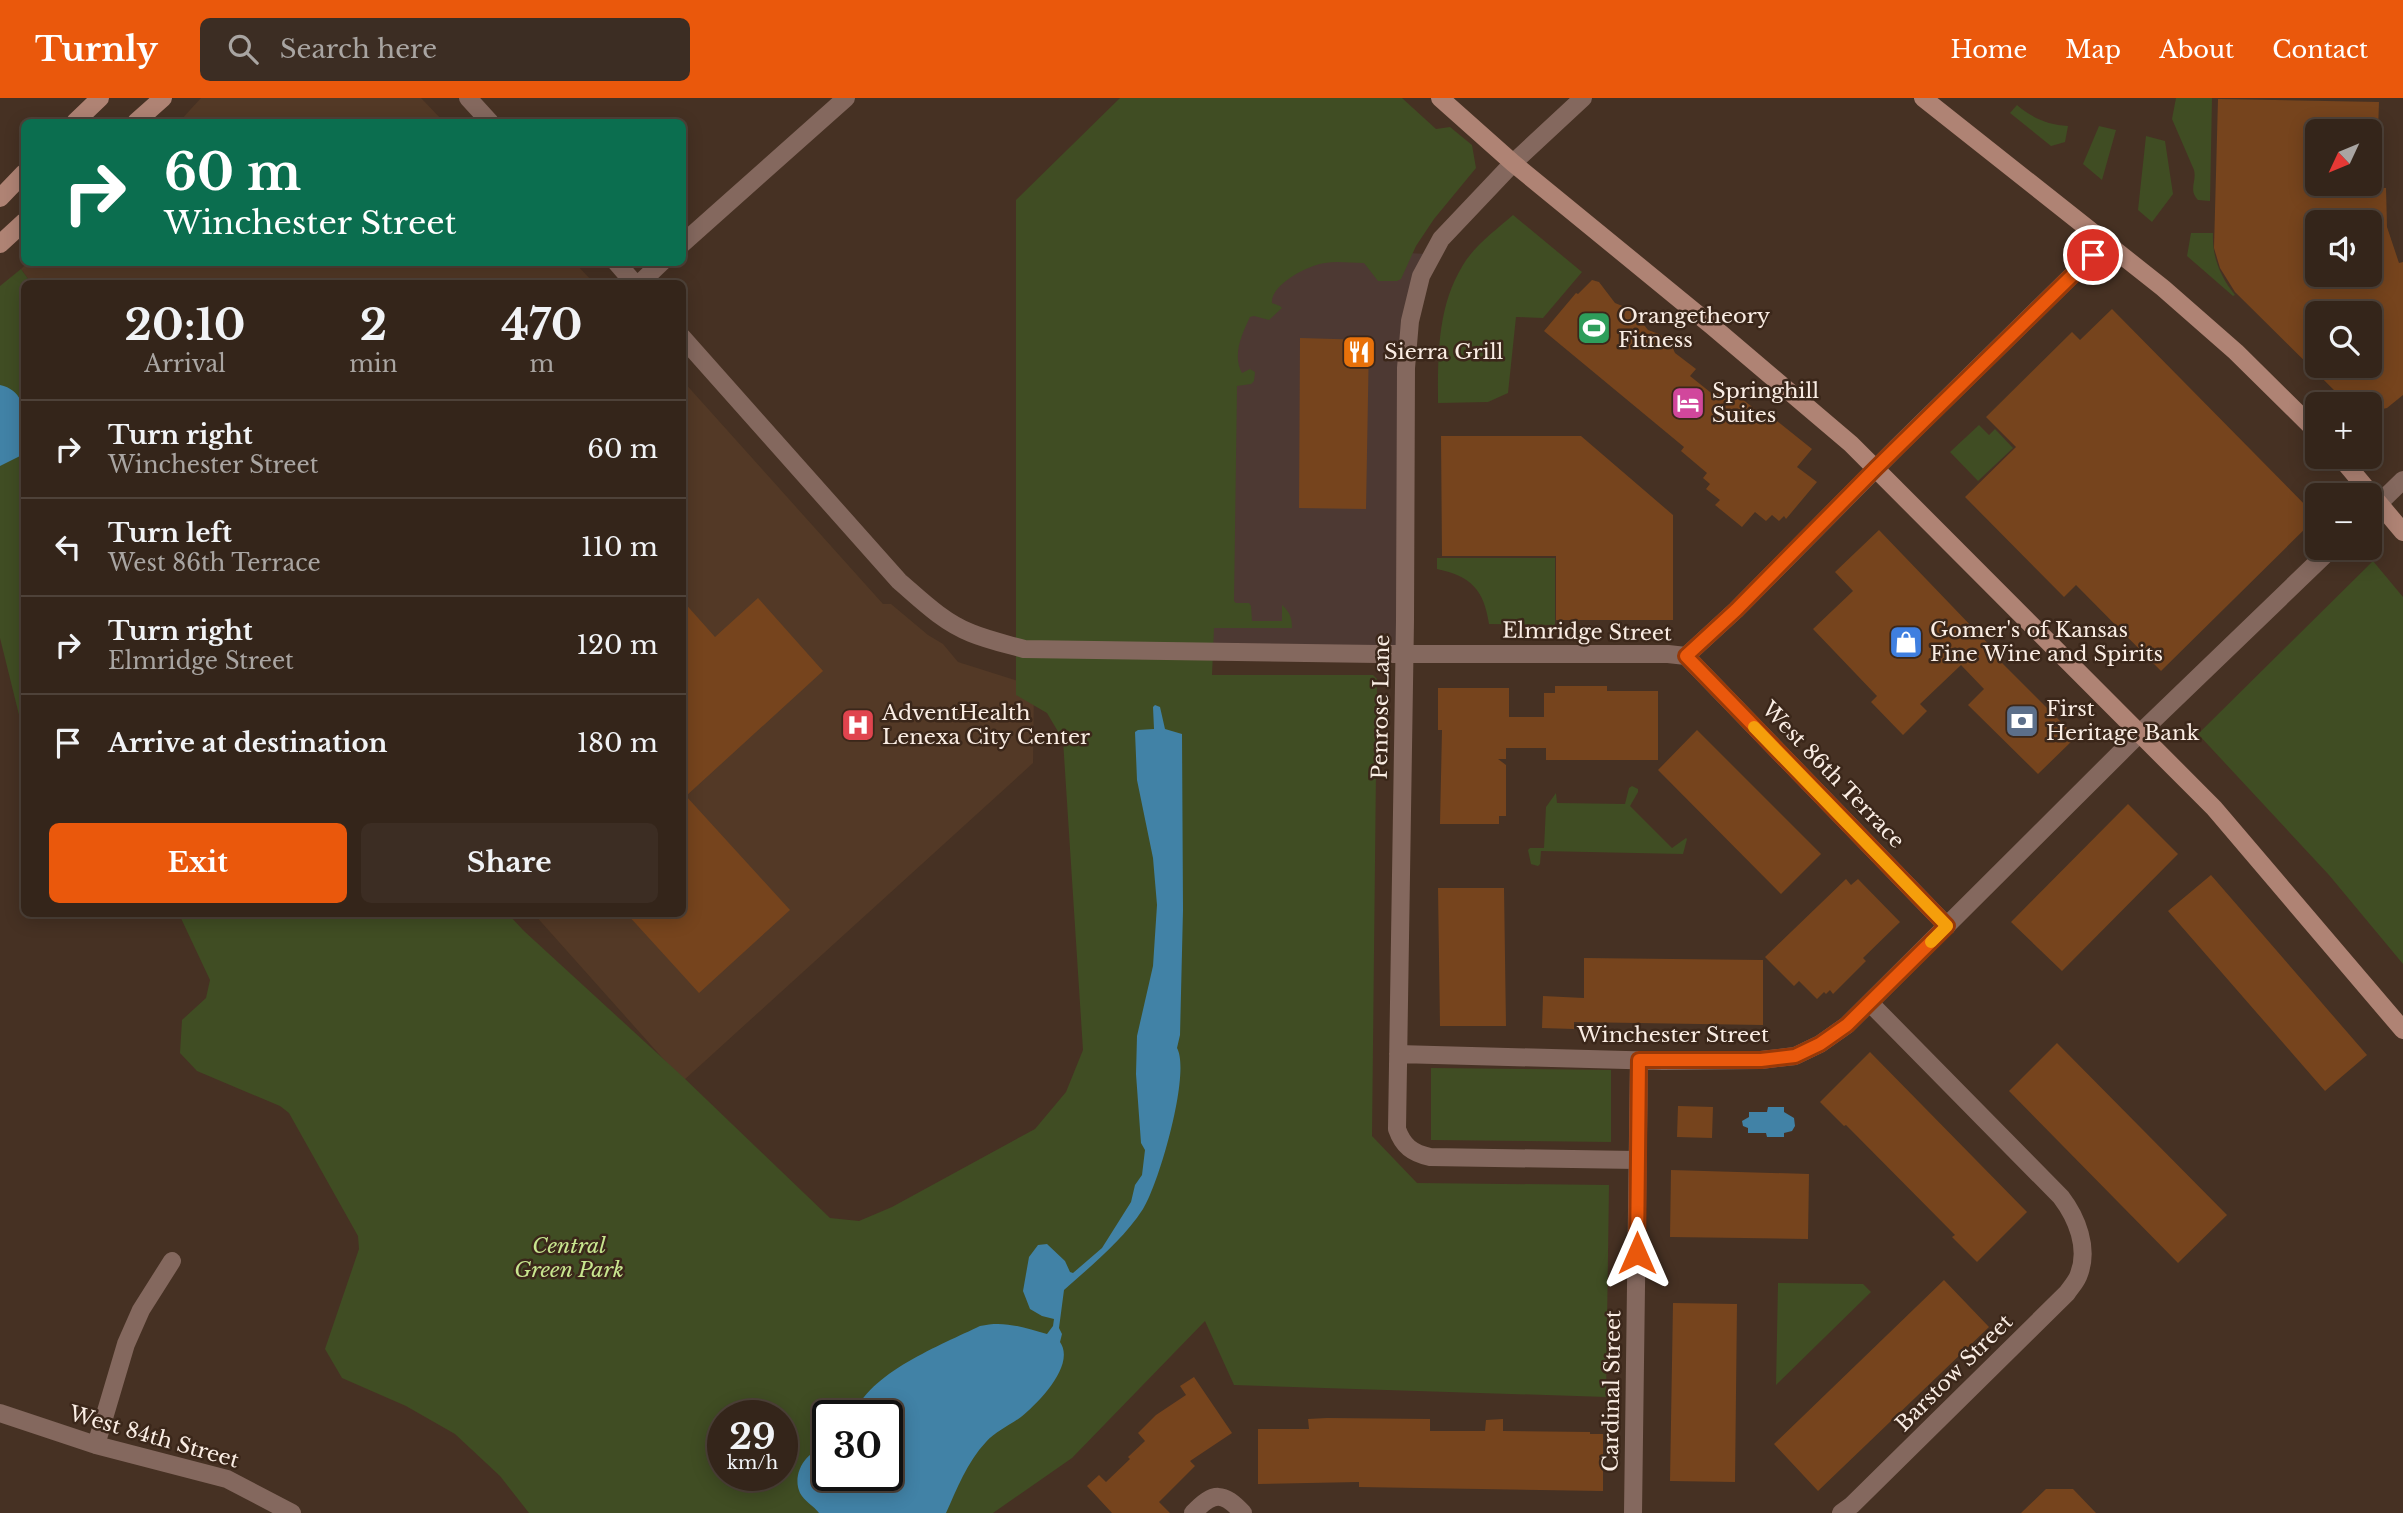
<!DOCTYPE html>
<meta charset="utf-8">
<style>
:root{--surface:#34251a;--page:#3c2d23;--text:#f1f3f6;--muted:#a9a5a2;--line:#4e4239;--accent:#ea580c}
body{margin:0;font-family:"Libre Baskerville",serif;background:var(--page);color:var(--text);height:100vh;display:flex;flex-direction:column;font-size:26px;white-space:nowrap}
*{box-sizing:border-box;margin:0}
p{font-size:23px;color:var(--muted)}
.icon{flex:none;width:38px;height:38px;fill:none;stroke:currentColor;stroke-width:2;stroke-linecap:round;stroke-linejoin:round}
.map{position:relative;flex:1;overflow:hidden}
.panel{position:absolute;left:21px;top:182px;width:665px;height:637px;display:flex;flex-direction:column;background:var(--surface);border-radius:10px;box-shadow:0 4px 18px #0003,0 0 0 2px var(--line)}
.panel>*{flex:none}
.top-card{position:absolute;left:21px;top:21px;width:665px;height:147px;border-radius:10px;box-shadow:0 4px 18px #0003,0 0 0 2px var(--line);background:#0b6e4f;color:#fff;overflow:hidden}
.needle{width:46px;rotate:226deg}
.controls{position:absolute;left:2305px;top:21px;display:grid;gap:14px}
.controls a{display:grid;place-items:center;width:77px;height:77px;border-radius:10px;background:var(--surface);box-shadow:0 4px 18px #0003,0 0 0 2px var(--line);font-size:35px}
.speed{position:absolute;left:707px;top:1302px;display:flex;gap:14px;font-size:35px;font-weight:700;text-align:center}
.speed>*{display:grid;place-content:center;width:91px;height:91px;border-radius:50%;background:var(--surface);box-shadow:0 4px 18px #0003,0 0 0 2px var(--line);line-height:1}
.speed small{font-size:18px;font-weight:400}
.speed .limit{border:4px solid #111;border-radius:10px;background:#fff;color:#111}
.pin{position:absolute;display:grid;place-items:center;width:60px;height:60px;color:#fff;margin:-30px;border:4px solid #fff;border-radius:50%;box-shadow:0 2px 7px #0007}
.me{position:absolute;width:77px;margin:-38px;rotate:0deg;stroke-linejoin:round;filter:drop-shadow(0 0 5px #0008)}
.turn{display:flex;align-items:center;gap:24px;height:147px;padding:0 28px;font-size:32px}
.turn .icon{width:91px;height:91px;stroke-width:2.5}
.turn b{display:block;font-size:49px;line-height:60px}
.eta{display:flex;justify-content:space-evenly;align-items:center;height:119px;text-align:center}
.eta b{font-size:42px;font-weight:700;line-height:49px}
.button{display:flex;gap:14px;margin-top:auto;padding:14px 28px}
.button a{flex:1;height:80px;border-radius:10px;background:var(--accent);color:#fff;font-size:28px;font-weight:700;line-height:80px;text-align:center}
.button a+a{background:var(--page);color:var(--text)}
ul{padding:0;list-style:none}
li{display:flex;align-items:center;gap:21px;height:98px;padding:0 28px;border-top:2px solid var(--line)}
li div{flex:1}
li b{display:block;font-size:26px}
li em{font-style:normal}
header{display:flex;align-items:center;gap:42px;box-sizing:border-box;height:98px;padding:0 35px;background:var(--accent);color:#fff}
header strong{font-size:33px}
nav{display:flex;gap:38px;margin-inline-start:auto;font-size:24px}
.search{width:490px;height:63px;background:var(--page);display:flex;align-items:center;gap:18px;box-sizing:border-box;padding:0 24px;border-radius:10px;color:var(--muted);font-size:26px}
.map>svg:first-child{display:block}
.commercial{fill:#4d3933}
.built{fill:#533926}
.green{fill:#404d23;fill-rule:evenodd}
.water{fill:#4182a6}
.building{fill:#76441d;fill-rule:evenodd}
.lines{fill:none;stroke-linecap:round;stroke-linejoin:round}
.street{stroke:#84685e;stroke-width:18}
.secondary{stroke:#af8374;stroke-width:18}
.route-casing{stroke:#983908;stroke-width:18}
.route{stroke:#ea580c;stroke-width:12}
.slow{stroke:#f59e0b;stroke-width:12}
.labels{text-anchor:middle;stroke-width:5;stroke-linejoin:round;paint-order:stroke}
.poi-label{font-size:21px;fill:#faede4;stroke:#3b271a;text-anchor:start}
.street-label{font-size:21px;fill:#faede4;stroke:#3b271a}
.park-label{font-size:21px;font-style:italic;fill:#c8e68f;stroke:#3b271a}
</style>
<header>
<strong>Turnly</strong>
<div class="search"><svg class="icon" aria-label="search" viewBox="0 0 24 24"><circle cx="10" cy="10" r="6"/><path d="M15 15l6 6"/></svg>Search here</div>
<nav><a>Home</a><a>Map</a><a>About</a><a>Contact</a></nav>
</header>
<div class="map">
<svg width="2403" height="1415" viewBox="0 0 2403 1415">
<rect width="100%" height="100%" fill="#463123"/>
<path class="commercial" d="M1293 150 1429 156 1419 177 1401 552 1210 551 1218 224Z"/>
<path class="built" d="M201 0H421L444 24H179Z
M28 164H574L594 185 32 186 21 171Z
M683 283 883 506H891L928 537 943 546 958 564 1034 588 1033 665 683 983 534 816H682Z"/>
<path class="green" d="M1120 0H1402L1436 31 1450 29 1472 47 1476 70 1434 121 1416 148 1401 181 1397 183H1378L1364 165C1351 165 1337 163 1325 165 1308 167 1270 187 1272 205L1280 208 1282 210 1269 222 1254 218 1250 219C1242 236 1232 257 1242 275L1250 271 1255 274 1254 283 1251 286 1237 288 1234 503 1236 505H1249L1251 508 1252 523H1282V507C1290 514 1292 520 1292 530H1214L1212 577H1373L1377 581 1372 1038 1417 1085 1609 1087 1606 1299 1234 1287 1205 1223 1072 1360 993 1415H529L500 1378 455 1336 406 1308 342 1280 325 1251 359 1151 358 1138 289 1015 280 1008 197 973 180 955 182 922 206 900 210 882 179 816H508L524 833 682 978 830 1120 859 1123 892 1109 1035 1031 1066 994 1083 952 1063 642 1047 615 1016 597V102ZM723 1318H782V1377H723ZM828 1318H887V1377H828Z
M2176 0H2212L2210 103 2198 102C2188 91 2197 84 2194 72L2172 21Z
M2017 7C2032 20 2048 27 2068 28L2065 44 2051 48 2010 15Z
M2099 28 2116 32 2102 82 2083 66Z
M2146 38 2165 43 2173 96 2152 124 2138 112Z
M1513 117 1582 174 1543 220 1516 219 1508 295 1488 304 1438 305C1438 258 1437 209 1463 167 1475 147 1496 132 1513 117Z
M2191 135H2213C2212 159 2220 178 2235 197L2233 198 2187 158Z
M21 171 31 185 24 186V637L0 540V188Z
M1979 327 1989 337 1995 331 2013 350 1978 383 1950 354Z
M1437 460H1555V527L1489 526C1484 492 1471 478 1437 471Z
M2373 463 2403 499V866L2329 777 2198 636Z
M1632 688 1638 691V694L1630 708 1672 750 1686 740 1687 741 1683 756 1541 753 1540 766 1538 768 1531 766 1528 752 1530 750H1544L1546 709 1556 695 1557 705 1625 706 1629 690Z
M1431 970 1611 972V1044L1431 1042Z
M1778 1185 1863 1186 1871 1194 1776 1287Z"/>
<path class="water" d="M0 287C32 294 24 330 24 356L0 368Z
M1155 607 1160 609 1165 631 1182 636 1183 812 1180 937 1177 950C1191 975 1159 1086 1143 1111 1123 1142 1092 1167 1064 1192L1059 1230 1062 1236 1060 1244C1076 1267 1038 1305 1021 1319 1010 1327 995 1334 986 1344 967 1364 957 1391 946 1415H819C814 1408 804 1403 800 1395 791 1376 807 1350 828 1350V1377H887V1318H854C866 1276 943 1246 980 1228 1005 1222 1024 1230 1047 1236L1053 1228 1054 1221 1042 1218 1030 1211 1023 1193 1029 1159 1038 1147 1047 1146 1065 1163 1070 1174 1073 1175 1102 1150 1131 1104 1135 1087 1142 1077 1145 1052 1141 1045 1136 976 1137 938 1153 868 1157 807 1153 760 1137 682 1135 634 1138 632 1154 631 1153 609Z
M1768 1009H1784V1014L1794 1020 1795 1028 1792 1033 1784 1035V1039H1767L1766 1035H1748V1030L1743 1028 1742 1023 1749 1019V1014H1767Z"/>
<path class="building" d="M2218 1 2379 4 2378 33H2317V86H2377V90H2386L2387 129 2399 165 2403 164V297L2387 310 2370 314V306H2350L2343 301 2235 194 2220 170 2214 150ZM2317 124H2370V177H2317ZM2317 215H2370V268H2317Z
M1592 182 1599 184 1615 205 1632 212 1648 232 1659 236 1670 244 1675 255 1696 271 1690 278 1715 298 1722 289 1734 299 1737 297 1774 326 1777 323 1812 351 1797 369 1817 384 1786 421 1784 418 1779 423 1772 417 1766 423 1755 414 1742 429 1715 407 1720 402 1706 391 1710 386 1703 380 1707 375 1681 353 1684 349 1544 233 1576 195 1578 196Z
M2112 211 2317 419 2161 573 2076 487 2064 499 1965 399 2016 349 1986 319 2072 234 2080 242Z
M1300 240 1369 242 1366 411 1299 410Z
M1441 338H1581L1673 417V522H1556V458H1442Z
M1879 432 1999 557 1997 560 2076 639 2038 676 1968 607 1984 591 1961 567 1920 606 1927 613 1903 637 1871 604 1877 598 1813 531 1853 493 1835 474Z
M758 500 823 573 686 698 790 812 699 895 627 816H682V502L715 539Z
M1555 588H1607V593H1658V662H1546V650H1506V661H1498L1506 667V718H1499V726H1440L1442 632H1438V590H1509V619H1544V595H1555Z
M1697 632 1821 756 1781 796 1658 672Z
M2128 706 2178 756 2062 873 2011 824Z
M2211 777 2367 957 2325 993 2168 813Z
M1846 781 1851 787 1858 781 1900 824 1863 860 1866 863 1833 896 1830 892 1826 896 1824 894 1817 901 1799 883 1794 888 1765 859Z
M1438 790H1504L1506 928H1440Z
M1584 860 1763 862V927L1574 924V931L1542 930 1543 898 1584 900Z
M2057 945 2227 1117 2178 1165 2009 993Z
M1870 954 2027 1114 1977 1164 1952 1139 1955 1137 1846 1027 1844 1028 1820 1004Z
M1678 1008 1713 1009 1712 1040 1677 1039Z
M1671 1072 1809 1076 1808 1141 1670 1139Z
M1944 1182 1989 1229 1818 1393 1774 1346Z
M1673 1205 1737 1206 1735 1384 1670 1383Z
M1194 1279 1232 1335 1190 1363 1195 1368 1159 1404 1170 1415H1112L1087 1388 1099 1377 1106 1384 1130 1361 1128 1359 1145 1343 1138 1335 1156 1317 1186 1297 1180 1288Z
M1327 1320 1430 1321V1333H1485L1486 1322 1503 1321V1333L1590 1334V1336H1603V1393L1359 1389V1384L1258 1386V1331H1309L1308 1321Z
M2046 1391H2073L2096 1415H2021Z"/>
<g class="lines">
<path class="street" d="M468 0 490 24
M1583 0 1513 65 1441 141 1421 178 1410 223 1406 270 1405 523 1397 1031C1403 1048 1412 1055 1430 1059L1637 1062
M682 146 846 0
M616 164 635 186
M639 186 662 164
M682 239 899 483C921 502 943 524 971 535 988 542 1006 546 1024 551L1378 556H1668L1686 558 1736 512 1898 348 2105 145
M2370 414 2403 382
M1686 558 1947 828
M1398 956 1663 963 1761 962 1795 958 1820 946 1847 927 2140 635 2332 450
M0 1315 96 1347 227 1381 292 1415
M96 1347 126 1246 141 1212 172 1163
M1193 1415C1214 1393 1223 1394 1243 1415
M1633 1415 1639 962
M1841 1415 1852 1407 2067 1195C2071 1189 2077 1183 2079 1176 2089 1150 2077 1120 2061 1099L1870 905"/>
<path class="secondary" d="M1440 0 1513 65 1712 228 1851 346 2214 710 2403 932
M1923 0 2163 190 2236 254 2317 334
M75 24 100 0
M136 24 163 0
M0 100 24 75
M0 146 24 124
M2340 359 2403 434"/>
</g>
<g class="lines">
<g class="route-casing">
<path id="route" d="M1637 1155 1639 962H1761L1795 958 1820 946 1847 927 1947 828 1686 558 1736 512 1876 370 2093 157"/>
</g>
<use href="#route" class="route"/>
<path class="slow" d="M1754 629 1947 828 1931 844"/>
</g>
<defs>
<g id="stadium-square" transform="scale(1.75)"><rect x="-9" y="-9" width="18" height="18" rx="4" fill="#2e9e5b" stroke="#3b271a"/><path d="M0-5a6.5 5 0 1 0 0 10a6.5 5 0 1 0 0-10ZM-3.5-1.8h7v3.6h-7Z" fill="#fff"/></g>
<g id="restaurant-square" transform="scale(1.75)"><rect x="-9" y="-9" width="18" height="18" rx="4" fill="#e8710a" stroke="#3b271a"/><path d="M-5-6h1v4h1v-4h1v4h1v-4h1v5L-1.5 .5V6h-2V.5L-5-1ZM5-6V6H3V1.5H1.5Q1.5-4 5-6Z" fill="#fff"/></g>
<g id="hotel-square" transform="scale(1.75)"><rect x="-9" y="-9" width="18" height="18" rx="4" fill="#d1479c" stroke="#3b271a"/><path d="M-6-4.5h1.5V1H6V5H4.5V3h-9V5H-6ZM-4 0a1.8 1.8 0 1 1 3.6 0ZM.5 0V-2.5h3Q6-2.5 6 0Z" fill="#fff"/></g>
<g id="shop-square" transform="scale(1.75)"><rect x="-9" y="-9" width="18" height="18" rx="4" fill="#3f7fe0" stroke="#3b271a"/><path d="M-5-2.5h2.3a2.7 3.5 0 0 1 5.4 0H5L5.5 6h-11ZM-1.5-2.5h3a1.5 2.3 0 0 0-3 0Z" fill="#fff"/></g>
<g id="bank-square" transform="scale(1.75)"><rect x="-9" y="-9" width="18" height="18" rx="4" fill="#5c6f8a" stroke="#3b271a"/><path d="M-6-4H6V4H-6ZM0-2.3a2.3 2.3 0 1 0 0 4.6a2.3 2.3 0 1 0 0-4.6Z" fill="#fff"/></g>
<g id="hospital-square" transform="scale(1.75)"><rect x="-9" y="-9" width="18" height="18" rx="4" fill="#e0444e" stroke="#3b271a"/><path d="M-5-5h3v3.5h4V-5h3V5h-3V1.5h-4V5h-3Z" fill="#fff"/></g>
</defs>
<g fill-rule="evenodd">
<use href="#stadium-square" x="1594" y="230"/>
<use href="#restaurant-square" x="1359" y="254"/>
<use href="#hotel-square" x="1688" y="305"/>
<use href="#shop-square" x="1906" y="544"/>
<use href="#bank-square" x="2022" y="623"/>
<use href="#hospital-square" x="858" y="627"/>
</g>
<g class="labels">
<g class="poi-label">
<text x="1618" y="225">Orangetheory<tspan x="1618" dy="24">Fitness</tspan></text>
<text x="1384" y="261">Sierra Grill</text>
<text x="1712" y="300">Springhill<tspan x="1712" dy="24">Suites</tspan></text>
<text x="1930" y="539">Gomer's of Kansas<tspan x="1930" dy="24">Fine Wine and Spirits</tspan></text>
<text x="2046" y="618">First<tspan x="2046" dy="24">Heritage Bank</tspan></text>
<text x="882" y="622">AdventHealth<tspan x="882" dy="24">Lenexa City Center</tspan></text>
</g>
<g class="street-label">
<text transform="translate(1587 534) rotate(1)" y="7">Elmridge Street</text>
<text transform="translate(1381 609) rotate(-89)" y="7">Penrose Lane</text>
<text transform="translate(1833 677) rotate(46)" y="7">West 86th Terrace</text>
<text x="1673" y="944">Winchester Street</text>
<text transform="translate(1954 1275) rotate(-45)" y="7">Barstow Street</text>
<text transform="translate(1612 1293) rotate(-89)" y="7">Cardinal Street</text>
<text transform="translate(154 1339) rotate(16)" y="7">West 84th Street</text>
</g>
<g class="park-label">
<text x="569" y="1155">Central<tspan x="569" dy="24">Green Park</tspan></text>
</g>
</g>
</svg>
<div class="controls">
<a><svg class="needle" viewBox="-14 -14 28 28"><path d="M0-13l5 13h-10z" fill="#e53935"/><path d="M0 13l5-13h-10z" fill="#a9a5a2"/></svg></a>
<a><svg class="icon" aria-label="sound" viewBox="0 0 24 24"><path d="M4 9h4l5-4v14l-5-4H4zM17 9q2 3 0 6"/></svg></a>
<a><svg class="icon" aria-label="search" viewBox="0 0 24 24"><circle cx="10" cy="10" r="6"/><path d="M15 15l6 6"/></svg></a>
<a>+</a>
<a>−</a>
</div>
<div class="speed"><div>29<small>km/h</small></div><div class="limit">30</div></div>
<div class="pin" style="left:2093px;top:157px;background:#d93025"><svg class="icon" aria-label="arrive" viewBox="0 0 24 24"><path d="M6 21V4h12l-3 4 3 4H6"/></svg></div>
<svg class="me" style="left:1637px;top:1155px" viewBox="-20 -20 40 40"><path d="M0-17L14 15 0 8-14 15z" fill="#ea580c" stroke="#fff" stroke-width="4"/></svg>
<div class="top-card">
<div class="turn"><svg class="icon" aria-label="right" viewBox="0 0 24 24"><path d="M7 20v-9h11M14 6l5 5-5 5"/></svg><div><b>60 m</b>Winchester Street</div></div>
</div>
<section class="panel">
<div class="eta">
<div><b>20:10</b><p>Arrival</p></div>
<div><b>2</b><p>min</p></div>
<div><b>470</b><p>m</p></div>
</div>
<ul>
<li><svg class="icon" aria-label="right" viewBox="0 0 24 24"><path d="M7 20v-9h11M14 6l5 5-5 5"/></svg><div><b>Turn right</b><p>Winchester Street</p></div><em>60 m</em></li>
<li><svg class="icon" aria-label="left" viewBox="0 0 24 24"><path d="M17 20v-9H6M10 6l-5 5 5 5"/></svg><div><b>Turn left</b><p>West 86th Terrace</p></div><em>110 m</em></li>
<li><svg class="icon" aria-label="right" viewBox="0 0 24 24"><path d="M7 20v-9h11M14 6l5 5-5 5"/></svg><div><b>Turn right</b><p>Elmridge Street</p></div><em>120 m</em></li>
<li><svg class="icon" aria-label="arrive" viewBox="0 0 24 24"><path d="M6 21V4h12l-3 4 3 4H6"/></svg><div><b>Arrive at destination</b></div><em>180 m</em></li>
</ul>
<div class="button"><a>Exit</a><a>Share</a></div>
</section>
</div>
